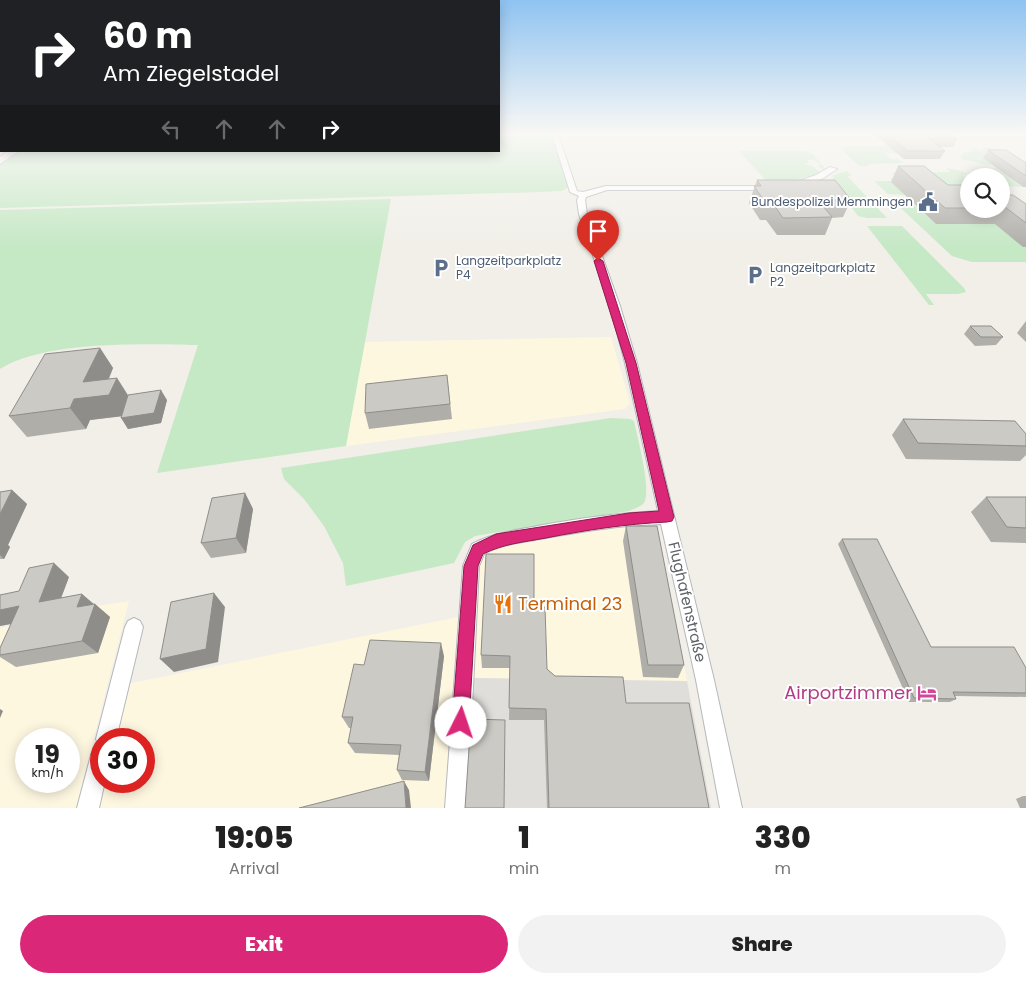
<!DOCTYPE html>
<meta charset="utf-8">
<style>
:root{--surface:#fff;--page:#f2f2f2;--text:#222;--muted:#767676;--accent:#db2777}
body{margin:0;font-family:Poppins,sans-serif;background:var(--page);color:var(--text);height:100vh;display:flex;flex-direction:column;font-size:19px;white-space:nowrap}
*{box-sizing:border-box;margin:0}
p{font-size:16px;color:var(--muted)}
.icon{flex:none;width:28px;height:28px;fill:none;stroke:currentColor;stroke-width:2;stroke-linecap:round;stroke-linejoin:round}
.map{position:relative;height:808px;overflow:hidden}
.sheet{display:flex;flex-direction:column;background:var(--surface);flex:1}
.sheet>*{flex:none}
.banner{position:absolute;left:0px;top:0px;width:500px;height:152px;box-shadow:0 2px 12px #0003;background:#202124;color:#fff;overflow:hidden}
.buttons{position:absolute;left:960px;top:168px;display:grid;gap:10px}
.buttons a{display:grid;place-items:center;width:50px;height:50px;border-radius:50%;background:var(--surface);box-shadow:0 2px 12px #0003;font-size:25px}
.speed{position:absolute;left:15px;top:728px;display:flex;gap:10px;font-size:25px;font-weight:700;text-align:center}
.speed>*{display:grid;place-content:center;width:65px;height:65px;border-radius:50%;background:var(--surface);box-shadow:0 2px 12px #0003;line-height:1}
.speed small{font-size:12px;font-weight:400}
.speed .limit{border:8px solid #d22;background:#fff;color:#111}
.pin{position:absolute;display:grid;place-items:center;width:42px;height:42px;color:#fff;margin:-51px -21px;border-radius:50% 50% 50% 0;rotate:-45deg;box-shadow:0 0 5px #0007}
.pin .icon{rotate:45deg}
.me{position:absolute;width:55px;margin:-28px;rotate:4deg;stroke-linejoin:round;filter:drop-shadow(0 0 4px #0008)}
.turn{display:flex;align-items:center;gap:18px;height:105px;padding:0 20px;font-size:22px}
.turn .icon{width:65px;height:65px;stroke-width:2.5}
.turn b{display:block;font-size:35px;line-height:42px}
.lanes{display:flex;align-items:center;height:48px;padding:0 20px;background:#0003;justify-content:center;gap:25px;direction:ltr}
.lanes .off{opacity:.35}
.eta{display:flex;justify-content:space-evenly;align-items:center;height:85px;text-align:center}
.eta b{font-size:30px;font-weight:800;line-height:35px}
.cta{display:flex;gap:10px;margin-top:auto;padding:10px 20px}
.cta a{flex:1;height:58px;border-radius:30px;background:var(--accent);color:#fff;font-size:20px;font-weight:800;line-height:58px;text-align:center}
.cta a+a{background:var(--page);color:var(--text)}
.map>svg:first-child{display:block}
.commercial{fill:#fef7e0;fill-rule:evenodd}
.industrial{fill:#e0deda}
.green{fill:#c5e8c5}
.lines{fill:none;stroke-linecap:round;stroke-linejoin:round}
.minor-casing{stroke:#b5b8bc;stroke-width:2}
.tertiary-casing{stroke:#b5b8bc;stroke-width:2}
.minor{fill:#fff;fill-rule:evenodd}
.tertiary{fill:#fff;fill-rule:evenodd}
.wall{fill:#afaea9}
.shaded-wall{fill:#8f8d8a}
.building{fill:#cccac5;stroke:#8f8d8a}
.route{fill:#db2777;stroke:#8e194d}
.labels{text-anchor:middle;stroke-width:4;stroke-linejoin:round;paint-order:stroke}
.far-service-label{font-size:12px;fill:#4e5e75;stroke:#fff;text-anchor:start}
.street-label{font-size:15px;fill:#5f6368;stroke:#fff}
.near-food-label{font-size:18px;fill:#c56008;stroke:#fff;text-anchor:start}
.near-hotel-label{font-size:18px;fill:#b23c85;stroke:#fff;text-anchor:end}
</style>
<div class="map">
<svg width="1026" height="808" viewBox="0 0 1026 808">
<rect width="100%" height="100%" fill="#f1efe8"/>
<path class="commercial" d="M611 337 630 403 625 409 346 446 365 342Z
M629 526 659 544 662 553 687 681 473 678 478 570 483 555 489 550 499 547Z
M129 601 76 808H0V628L97 606ZM26 739H69V781H26Z
M458 617 444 808H98L104 781H144V739H114L127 684Z"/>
<path class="industrial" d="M473 678 687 681 711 808H466Z"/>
<path class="green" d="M499 134H553L568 187 562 191 539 192 0 208V164L20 151H499Z
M847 146H922L937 153H885L891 159H898L903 163 868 164 869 166H859L843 151V148Z
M982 147 1004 150 1026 164 984 158 992 165H988L961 159V155L966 152 973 154 967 151 974 152 970 149 973 148 984 151Z
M739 151H807L813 154 825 169 824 170 818 166 821 164 814 160H807L809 163 804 164 812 166 821 173 771 186Z
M946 168 962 171 968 174 962 175 969 180V187L946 185 897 177 892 173 950 172Z
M993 168H996L1022 187 1001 186V176H986L980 172 993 171Z
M847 171 852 176H847L887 218H867L858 216 832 182 834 175Z
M890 178 901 181 906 195 888 194 874 181H893Z
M895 198H907L936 224 969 209H1001L1026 225V262H972L952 256 891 199Z
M391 199 346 446 157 473 198 345C144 344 46 340 0 369V210Z
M867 226H902L964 288 966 292 958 294H926L934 305H929Z
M611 418 630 419 634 421C637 436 653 494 643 504 640 507 633 509 629 511L475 536 465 542 454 563 346 586 343 563 324 526 304 499 284 479 281 468Z"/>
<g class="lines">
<g class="minor-casing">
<path id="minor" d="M552 134H558L577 191 583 192 606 186H769L773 188 769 190H607L586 197 585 200 587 214 620 306 637 363 714 680 742 808H720L696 680 661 524C620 525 580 532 539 539 520 543 501 544 484 554L479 566 467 808H445L463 566 472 544C495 532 519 530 543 525 581 518 619 513 658 511L625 363 610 306 579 214 577 200 579 196 570 192Z
M830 167 837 169 822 179 791 187 787 185 816 175Z
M134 618 140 621 143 627 116 739H101V781H105L99 808H77L91 755 94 748 99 746 96 739 125 627 128 621Z"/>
</g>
<g class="tertiary-casing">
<path id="tertiary" d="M8 151H19L0 164V157Z"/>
</g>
<use href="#minor" class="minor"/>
<use href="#tertiary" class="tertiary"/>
</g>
<path class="wall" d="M874 134H950L957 139 953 147H940L945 151 940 159H904Z
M988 150 1026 163V187H1023L983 158Z
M898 166 948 185H969V209H1001V193L1026 204V247H1023L995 224H936L891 182Z
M757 180 851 200 843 217 832 218 825 235H777L766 220H760L749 203Z
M1026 321V342L1017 333Z
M970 326 1003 337 996 345 975 346 964 334Z
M100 348 113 368 109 379 117 378 128 395 167 400 161 423 128 429 121 416 90 420 86 429 27 437 9 416Z
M447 375 452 419 369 429 365 413Z
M903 419 1026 434V455L1020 461 906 459 892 435Z
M12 490 27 504 8 545 10 547 4 559H0V492Z
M245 493 253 509 246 553 211 558 201 543Z
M986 497H1026V543L991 542 971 512Z
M626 526 684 665 678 678 643 677 623 541Z
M842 539 931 647 1026 668V697L955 696 956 699 950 702H909L838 544Z
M69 577 61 598 82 594 93 604H95L110 617 98 653 16 667 0 657V648L11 624 0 626V595L19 591Z
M534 607 547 669 555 676 626 703 709 808H547L544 720H509L510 668H482L481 655Z
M444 656 429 781 402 780 397 770 399 755 355 753 348 743 351 728H349L342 717 364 665Z
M1023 796H1026V808H1020L1016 799Z"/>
<path class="shaded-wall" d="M100 348 113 368 101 396 117 378 130 399 124 416 90 420 86 429 70 408Z
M161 390 167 400 161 423 128 429 121 418Z
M12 490 27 504 8 545 10 547 4 559 0 555V514Z
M245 493 253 509 246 553 236 538Z
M54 563 69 577 55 614 39 602Z
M214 593 225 607 218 662 174 672 160 659Z
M82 594 95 605V604L110 617 98 653 82 641 77 607Z
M19 606 36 619 0 626V610Z
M441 643 444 656 429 781 425 772Z
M0 709 3 711 0 718Z
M404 781 409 790 411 808H406Z"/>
<path class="building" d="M888 134H950L957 139 928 138 945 151H908Z
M988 150H1006L1026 163V176Z
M898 166H924L948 185H969V208H945Z
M757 180H835L851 200H825L829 205H822L832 217 783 218 772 202H765L754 186H761Z
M1001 193 1003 195H1013L1026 204V223L1005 207H1001Z
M970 326H991L1003 337H981Z
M100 348 83 382 117 378 109 395 74 399 70 408 9 416 45 354Z
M447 375 450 404 365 413 366 384Z
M161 390 154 413 121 418 128 395Z
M903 419 1015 421 1026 434V446L918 443Z
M12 490 0 514V492Z
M245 493 236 538 201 543 212 498Z
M986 497H1026V528L1007 527Z
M626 526H657L684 665H648Z
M842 539H877L931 647H1014L1026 668V693L953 692 956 699 914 698Z
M486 554H534V607H545L547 669 555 676 623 677 626 703H689L709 808H549L546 709 509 708 510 656 481 655Z
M54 563 39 602 82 594 77 607 95 604 82 641 0 655V648L19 606 0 610V595L19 591 29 568Z
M214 593 206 649 160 659 171 602Z
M370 640 441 643 425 772 397 770 401 745 348 743 353 717H342L354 664 364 665Z
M471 719 505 720 504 808H465Z
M404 781 406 808H299Z"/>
<linearGradient id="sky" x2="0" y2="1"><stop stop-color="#8fc3f1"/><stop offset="0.54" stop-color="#f9f8f5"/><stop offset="1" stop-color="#f9f8f5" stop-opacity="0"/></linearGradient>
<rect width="1026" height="247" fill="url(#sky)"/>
<path class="route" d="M598 258 603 261 636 363 674 517 672 521 667 522C626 524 586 530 546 538 524 542 503 544 483 554L478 566 469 723 467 730 461 732 454 730 452 723 464 566 473 545 496 534 629 513 659 511 626 363 594 261Z"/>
<defs>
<g id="civic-bare" transform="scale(1.5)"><path d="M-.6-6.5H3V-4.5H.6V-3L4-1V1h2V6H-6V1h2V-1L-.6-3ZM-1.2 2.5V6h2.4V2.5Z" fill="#5c6f8a" stroke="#fff" stroke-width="2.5" paint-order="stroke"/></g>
<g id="parking-bare" transform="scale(1.5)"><path d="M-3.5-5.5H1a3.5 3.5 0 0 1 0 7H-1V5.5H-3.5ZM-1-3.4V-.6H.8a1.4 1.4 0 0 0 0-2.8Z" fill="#5c6f8a" stroke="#fff" stroke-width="2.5" paint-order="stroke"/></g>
<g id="restaurant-bare" transform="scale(1.5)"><path d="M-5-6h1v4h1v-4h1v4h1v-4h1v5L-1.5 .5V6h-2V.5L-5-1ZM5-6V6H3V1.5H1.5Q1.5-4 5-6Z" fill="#e8710a" stroke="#fff" stroke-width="2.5" paint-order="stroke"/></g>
<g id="hotel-bare" transform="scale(1.5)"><path d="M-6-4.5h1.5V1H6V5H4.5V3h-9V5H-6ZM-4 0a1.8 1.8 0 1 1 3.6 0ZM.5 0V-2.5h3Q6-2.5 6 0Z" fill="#d1479c" stroke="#fff" stroke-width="2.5" paint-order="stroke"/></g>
</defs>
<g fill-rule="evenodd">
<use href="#civic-bare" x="928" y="202"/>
<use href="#parking-bare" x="441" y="268"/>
<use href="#parking-bare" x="755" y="275"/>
<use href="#restaurant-bare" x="503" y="604"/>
<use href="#hotel-bare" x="927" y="693"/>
</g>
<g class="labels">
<g class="far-service-label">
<text x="913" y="206" text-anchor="end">Bundespolizei Memmingen</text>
<text x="456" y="265">Langzeitparkplatz<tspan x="456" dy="14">P4</tspan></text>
<text x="770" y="272">Langzeitparkplatz<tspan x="770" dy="14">P2</tspan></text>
</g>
<g class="street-label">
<text transform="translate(687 602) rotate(77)" y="5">Flughafenstraße</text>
</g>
<g class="near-food-label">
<text x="518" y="610">Terminal 23</text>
</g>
<g class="near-hotel-label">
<text x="912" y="699">Airportzimmer</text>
</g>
</g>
</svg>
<div class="buttons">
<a><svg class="icon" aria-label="search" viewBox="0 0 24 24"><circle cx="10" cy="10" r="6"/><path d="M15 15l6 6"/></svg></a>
</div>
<div class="speed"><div>19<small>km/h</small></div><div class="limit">30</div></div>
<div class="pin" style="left:598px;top:261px;background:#d93025"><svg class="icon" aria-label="arrive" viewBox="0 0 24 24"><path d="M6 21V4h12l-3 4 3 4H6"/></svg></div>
<svg class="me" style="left:461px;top:723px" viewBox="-20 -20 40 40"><circle r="19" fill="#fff"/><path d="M0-13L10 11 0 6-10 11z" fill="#db2777"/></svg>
<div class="banner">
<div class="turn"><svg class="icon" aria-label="right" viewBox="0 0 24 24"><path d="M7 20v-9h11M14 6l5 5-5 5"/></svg><div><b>60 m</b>Am Ziegelstadel</div></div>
<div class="lanes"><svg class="icon off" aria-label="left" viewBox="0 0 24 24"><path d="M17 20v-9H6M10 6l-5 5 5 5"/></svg><svg class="icon off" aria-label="ahead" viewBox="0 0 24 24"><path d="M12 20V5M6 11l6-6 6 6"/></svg><svg class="icon off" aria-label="ahead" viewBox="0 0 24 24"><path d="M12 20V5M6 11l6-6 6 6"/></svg><svg class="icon" aria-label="right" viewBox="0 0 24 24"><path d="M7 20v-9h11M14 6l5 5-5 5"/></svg></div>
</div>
</div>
<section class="sheet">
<div class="eta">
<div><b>19:05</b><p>Arrival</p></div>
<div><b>1</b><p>min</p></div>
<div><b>330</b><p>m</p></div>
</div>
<div class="cta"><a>Exit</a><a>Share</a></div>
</section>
